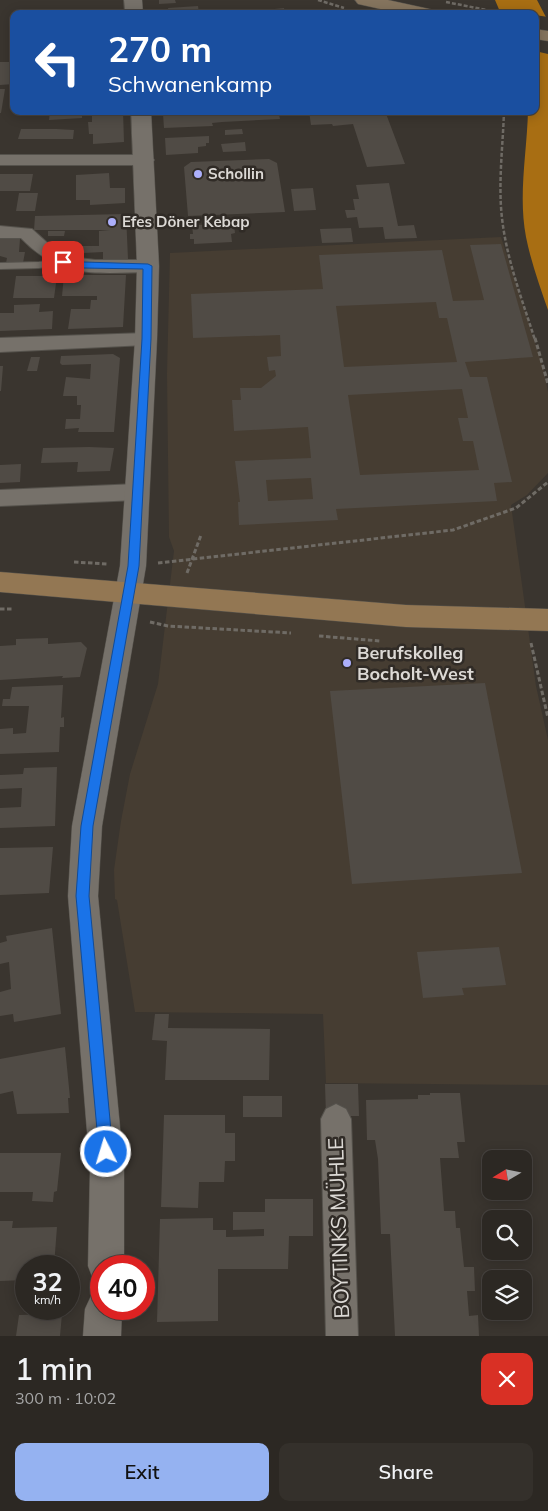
<!DOCTYPE html>
<meta charset="utf-8">
<style>
:root{--surface:#2c2823;--page:#34302b;--text:#f1f3f6;--muted:#a6a6a6;--line:#484441;--accent:#95b2f1}
body{margin:0;font-family:Mulish,sans-serif;background:var(--page);color:var(--text);height:100vh;display:flex;flex-direction:column;font-size:19px;white-space:nowrap}
*{box-sizing:border-box;margin:0}
p{font-size:16px;color:var(--muted)}
.icon{flex:none;width:28px;height:28px;fill:none;stroke:currentColor;stroke-width:2;stroke-linecap:round;stroke-linejoin:round}
.map{position:relative;height:1336px;overflow:hidden}
.panel{display:flex;flex-direction:column;background:var(--surface);flex:1}
.panel>*{flex:none}
.banner{position:absolute;left:10px;top:10px;width:529px;height:105px;border-radius:10px;box-shadow:0 2px 12px #0003,0 0 0 1px var(--line);background:#1a4fa0;color:#fff;overflow:hidden}
.needle{width:32px;rotate:260deg}
.buttons{position:absolute;left:482px;top:1150px;display:grid;gap:10px}
.buttons a{display:grid;place-items:center;width:50px;height:50px;border-radius:10px;background:var(--surface);box-shadow:0 2px 12px #0003,0 0 0 1px var(--line);font-size:25px}
.speed{position:absolute;left:15px;top:1255px;display:flex;gap:10px;font-size:25px;font-weight:700;text-align:center}
.speed>*{display:grid;place-content:center;width:65px;height:65px;border-radius:50%;background:var(--surface);box-shadow:0 2px 12px #0003,0 0 0 1px var(--line);line-height:1}
.speed small{font-size:12px;font-weight:400}
.speed .limit{border:8px solid #d22;background:#fff;color:#111}
.pin{position:absolute;display:grid;place-items:center;width:42px;height:42px;color:#fff;margin:-21px;border-radius:10px;box-shadow:0 2px 8px #0006}
.me{position:absolute;width:55px;margin:-28px;rotate:355deg;stroke-linejoin:round;filter:drop-shadow(0 0 4px #0008)}
.turn{display:flex;align-items:center;gap:18px;height:105px;padding:0 15px;font-size:22px}
.turn .icon{width:65px;height:65px;stroke-width:2.5}
.turn b{display:block;font-size:35px;line-height:42px}
.round{display:grid;place-items:center;flex:none;width:52px;height:52px;border-radius:10px;background:var(--page)}
.headline{display:flex;align-items:center;justify-content:space-between;height:85px;padding:0 15px}
h1{font-size:30px;font-weight:600;line-height:38px}
.button{display:flex;gap:10px;margin-top:auto;padding:10px 15px}
.button a{flex:1;height:58px;border-radius:10px;background:var(--accent);color:#111;font-size:20px;font-weight:600;line-height:58px;text-align:center}
.button a+a{background:var(--page);color:var(--text)}
.map>svg:first-child{display:block}
.built{fill:#463d32}
.water{fill:#a86e13}
.pier{fill:#3a352f}
.building{fill:#504b45;fill-rule:evenodd}
.lines{fill:none;stroke-linecap:round;stroke-linejoin:round}
.service-casing{stroke:#55524c;stroke-width:2}
.minor-casing{stroke:#55524c;stroke-width:2}
.tertiary-casing{stroke:#55524c;stroke-width:1}
.secondary-casing{stroke:#55524c;stroke-width:1}
.primary-casing{stroke:#55524c;stroke-width:1}
.path-far1{stroke:#6f6b65;stroke-width:2.5;stroke-dasharray:4 2;stroke-linecap:butt}
.path{stroke:#6f6b65;stroke-width:3;stroke-dasharray:4.5 2.5;stroke-linecap:butt}
.service{fill:#76716a;fill-rule:evenodd}
.minor{fill:#76716a;fill-rule:evenodd}
.tertiary{fill:#76716a;fill-rule:evenodd}
.secondary{fill:#85745e;fill-rule:evenodd}
.primary{fill:#937753;fill-rule:evenodd}
.route{fill:#1a73e8;stroke:#114b97}
.poi-dot{fill:#acaffb;stroke:#302b26;stroke-width:2}
.labels{text-anchor:middle;stroke-width:5;stroke-linejoin:round;paint-order:stroke}
.far-poi-label{font-size:15px;font-weight:bold;fill:#dcd9d5;stroke:#302b26;text-anchor:start}
.poi-label{font-size:18px;font-weight:bold;fill:#dcd9d5;stroke:#302b26;text-anchor:start}
.near-street-label{font-size:21px;fill:#dcd9d5;stroke:#302b26}
</style>
<div class="map">
<svg width="548" height="1336" viewBox="0 0 548 1336">
<rect width="100%" height="100%" fill="#3a352f"/>
<path class="built" d="M501 237 543 367 548 392V473L527 495 511 505 536 686 548 740V1085L326 1083 323 1014 135 1012 117 900 115 899 114 870 121 821 130 774 158 684 174 551 169 537 167 374 170 253Z"/>
<path class="water" d="M495 0H537L548 21V310C540 287 531 262 526 237 518 196 527 152 528 111H535V14H501Z"/>
<path class="pier" d="M535 15 548 17V54L535 51Z"/>
<path class="building" d="M159 0H175L176 3 159 4Z
M198 6 199 14H169L168 8Z
M284 8 285 14H256L255 11Z
M108 9V14H57V11Z
M0 62H14V84L0 85Z
M0 89H5L1 113H0Z
M50 111H123L124 142 93 144V134H89L88 122H92V114H82V118L49 120Z
M220 111H278L280 119 222 122 212 123 213 126 164 128 163 114 211 112 212 115 220 114Z
M309 111H385L405 164 367 167 353 124 333 126 332 124 311 125Z
M21 129H56L74 130 73 139H18Z
M242 129 243 134 225 135V130Z
M209 136V143H206V146L198 147V153L166 155 165 138Z
M245 142 246 151 223 152 221 144Z
M269 159 277 163 285 212 188 216 184 167 191 162Z
M109 173 110 188H125V203L90 205V200H76V175Z
M0 174H33L30 191H0Z
M389 183 398 226 414 225 417 238 385 239 383 227 359 228 357 217 347 218 345 210H355L353 199H359L356 185Z
M313 188 316 210 294 211 291 189Z
M19 193H38L35 211H16Z
M126 214 128 259 103 260V252L83 253V256H71V246H99V231L110 230H34L35 216Z
M234 224 235 233 231 234 232 242 194 244V239H190V234H193L192 225Z
M351 228 353 242 322 243 320 229Z
M48 231H65L64 236H48Z
M0 239H20L19 252H25L23 263H6L7 258 0 256Z
M501 244 533 357 465 362 470 377H487L512 482 494 483 497 501 336 509 338 520 239 525 238 502H240L235 461 311 458 308 427 234 431 232 400H241L240 388H261L276 376 275 370 269 371 267 357 281 356 280 335 193 338 191 294 323 289 319 255 442 250 453 301 484 300 470 245ZM436 302 439 318H447L457 362 344 367 336 306ZM462 389 468 418H458L463 441H473L479 470 360 475 348 395ZM311 478 313 499 268 501 266 480Z
M64 275H126L123 327 68 329 71 309H90L91 300H97V296H62Z
M16 276H57L54 298H13Z
M40 304 39 312 53 311 52 329 0 331V313H14V305Z
M113 354 120 358 114 432H78L79 428 65 429 66 419H80L81 405H77V396H63L66 377 90 379 91 364 62 365 60 363 61 356Z
M31 357H40L37 371H27Z
M0 366H3L1 391H0Z
M89 447 114 448 110 471 77 472 78 462 41 463 43 448Z
M21 464 20 482 0 483V465Z
M48 638V644L81 642 87 648 80 677 62 678 63 676 0 680V646L16 645V639Z
M485 683 522 873 352 884 330 691Z
M63 685 61 718 64 717V727H60L59 752 0 754V729L13 728V734L26 733 29 706H2L3 699H10L12 687Z
M57 767 55 826 0 828V808L21 807 22 788 0 789V775L23 774 24 768Z
M53 847 49 893 0 895V848Z
M52 928 61 1014 14 1022 13 1014 0 1016V992L11 989 9 962 0 964V943L7 941 6 936Z
M499 947 506 985 462 988 464 995 423 998 417 952Z
M155 1014H169L168 1028 270 1029 269 1080H165L167 1041 152 1040Z
M65 1047 70 1098H68L69 1113 17 1114 13 1091 0 1094V1059Z
M325 1084H358L359 1116H326Z
M430 1093H460L465 1142H457L459 1158H440L444 1211H455L456 1228H460L464 1267H474L475 1291H467L469 1316 478 1315 479 1336H395L390 1234H381L378 1159 375 1140H367L366 1100 418 1099V1095H430Z
M243 1096H282V1117H243Z
M164 1115H225V1133H235V1161H225L224 1182H199L198 1208 161 1207Z
M0 1153H61L57 1191 54 1192 53 1202 32 1201 33 1192H0Z
M265 1199H313V1236H289L288 1269H218V1321L157 1322 160 1219 213 1218V1230H226V1237L264 1236V1229L233 1230V1212H265Z
M0 1221H13L12 1228 57 1227 54 1266H26V1280L0 1281Z
M62 1314 60 1336H16L19 1315Z"/>
<g class="lines">
<g class="service-casing">
<path id="service" d="M63 259 67 262 66 264 39 268 0 269V263L39 262Z"/>
</g>
<g class="minor-casing">
<path id="minor" d="M0 155H145L151 156 154 160 151 164 145 165H0Z
M0 226 32 229 53 248 71 257 95 260H148L155 262 157 266 155 270 148 272C96 273 60 279 21 238H0Z
M146 333 153 334 156 339 153 344 146 345 0 352V338Z
M137 484 145 486 148 492 145 498 137 500 0 506V490Z
M336 1104 346 1109 351 1119 358 1336H326L321 1119 326 1109Z"/>
</g>
<g class="tertiary-casing">
<path id="tertiary" d="M124 0H142L143 14H125Z
M131 111H151L159 266 157 339 146 566 102 826 98 896 124 1169V1266H101V1282L93 1279 88 1266 90 1169 68 896 72 826 120 566 135 339 137 266Z
M101 1292V1309H122L121 1336H83L85 1309 91 1296Z"/>
</g>
<g class="secondary-casing">
<path id="secondary" d="M355 0H388L434 10 437 14H403L358 4Z
M535 29 548 31V41L535 39Z"/>
</g>
<g class="primary-casing">
<path id="primary" d="M0 572 406 605 548 609V631L406 627 0 592Z"/>
</g>
<path class="path-far1" d="M318 0 344 8
M446 2 507 14
M504 111C503 143 499 175 501 207 504 253 521 296 535 340"/>
<path class="path" d="M535 338 548 384
M74 562 107 564
M158 563 453 530 516 508 548 482
M187 573 201 535
M0 609H12
M150 622 168 626 291 633
M319 636 380 641
M531 643 548 718"/>
<use href="#service" class="service"/>
<use href="#minor" class="minor"/>
<use href="#tertiary" class="tertiary"/>
<use href="#secondary" class="secondary"/>
<use href="#primary" class="primary"/>
</g>
<path class="route" d="M63 259 84 262 148 264 152 266 151 339 139 566 93 826 89 896 113 1152 111 1157 106 1159 101 1157 99 1152 76 896 81 826 128 566 142 339 143 269 84 268 60 264 59 262Z"/>
<g class="poi-dot">
<circle cx="198" cy="174" r="5"/>
<circle cx="112" cy="222" r="5"/>
<circle cx="347" cy="663" r="5"/>
</g>
<g class="labels">
<g class="far-poi-label">
<text x="208" y="179">Schollin</text>
<text x="122" y="227">Efes Döner Kebap</text>
</g>
<g class="poi-label">
<text x="357" y="659">Berufskolleg<tspan x="357" dy="21">Bocholt-West</tspan></text>
</g>
<g class="near-street-label">
<text transform="translate(339 1228) rotate(-92)" y="7">BOYTINKS MÜHLE</text>
</g>
</g>
</svg>
<div class="buttons">
<a><svg class="needle" viewBox="-14 -14 28 28"><path d="M0-13l5 13h-10z" fill="#e53935"/><path d="M0 13l5-13h-10z" fill="#a6a6a6"/></svg></a>
<a><svg class="icon" aria-label="search" viewBox="0 0 24 24"><circle cx="10" cy="10" r="6"/><path d="M15 15l6 6"/></svg></a>
<a><svg class="icon" aria-label="layers" viewBox="0 0 24 24"><path d="M12 4l9 5-9 5-9-5zM3 14l9 5 9-5"/></svg></a>
</div>
<div class="speed"><div>32<small>km/h</small></div><div class="limit">40</div></div>
<div class="pin" style="left:63px;top:262px;background:#d93025"><svg class="icon" aria-label="arrive" viewBox="0 0 24 24"><path d="M6 21V4h12l-3 4 3 4H6"/></svg></div>
<svg class="me" style="left:106px;top:1152px" viewBox="-20 -20 40 40"><circle r="17" fill="#1a73e8" stroke="#fff" stroke-width="3"/><path d="M0-11L8 9 0 5-8 9z" fill="#fff"/></svg>
<div class="banner">
<div class="turn"><svg class="icon" aria-label="left" viewBox="0 0 24 24"><path d="M17 20v-9H6M10 6l-5 5 5 5"/></svg><div><b>270 m</b>Schwanenkamp</div></div>
</div>
</div>
<section class="panel">
<div class="headline"><div><h1>1 min</h1><p>300 m · 10:02</p></div><a class="round" style="background:#d93025;color:#fff"><svg class="icon" aria-label="close" viewBox="0 0 24 24"><path d="M6 6l12 12M18 6L6 18"/></svg></a></div>
<div class="button"><a>Exit</a><a>Share</a></div>
</section>
